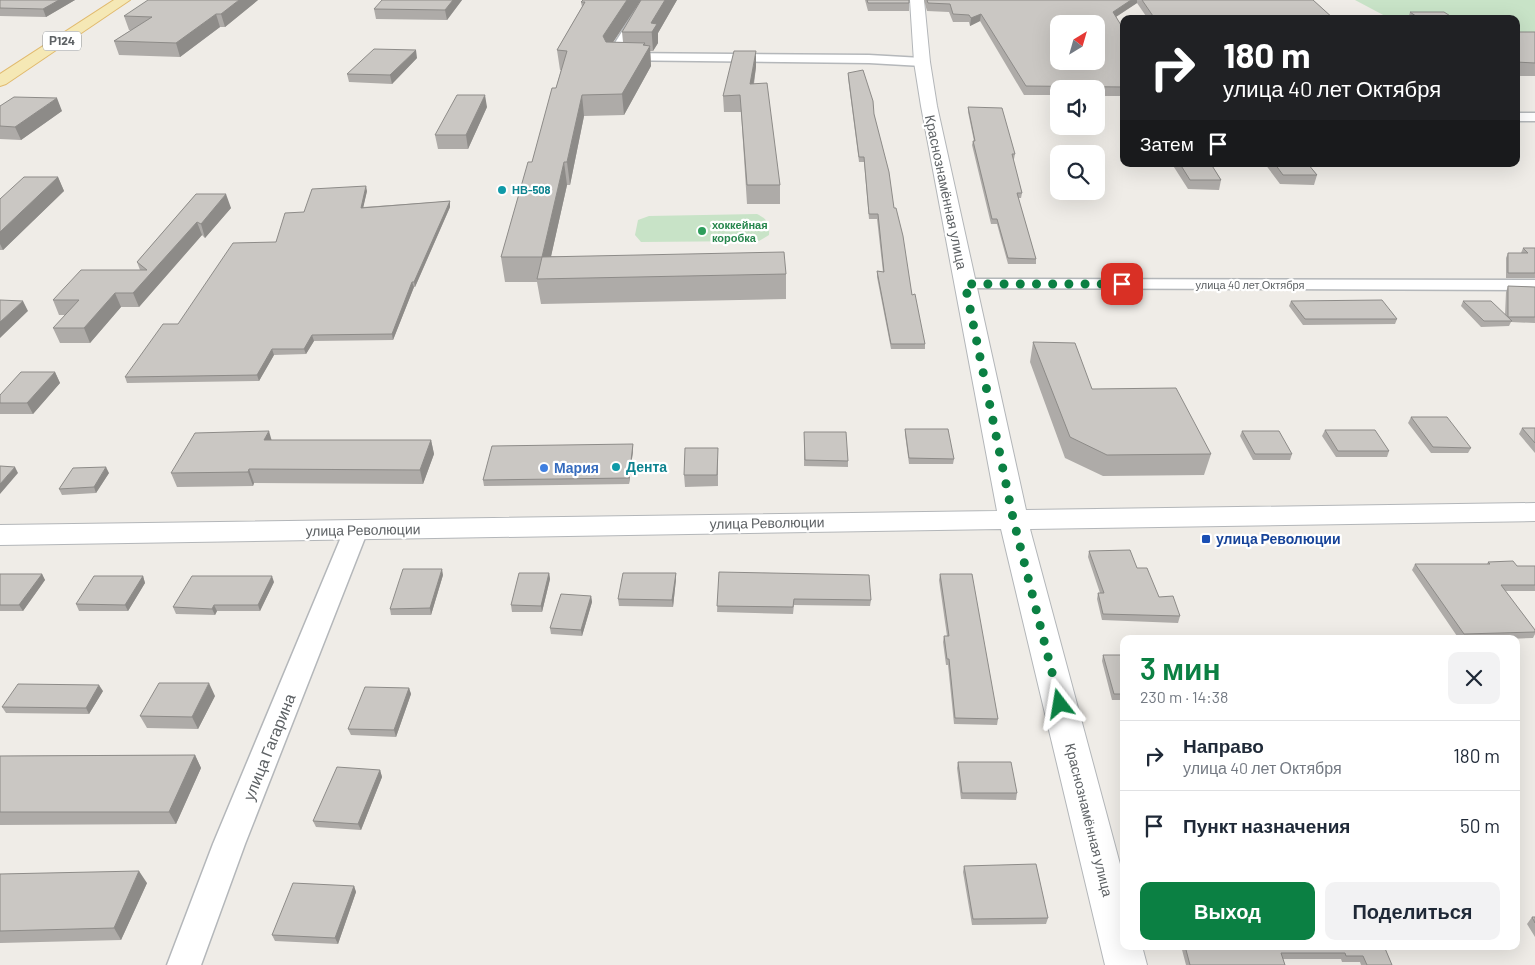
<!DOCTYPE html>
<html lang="ru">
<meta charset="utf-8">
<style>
:root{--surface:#fff;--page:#f2f2f3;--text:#1f2937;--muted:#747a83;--line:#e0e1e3;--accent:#0b8043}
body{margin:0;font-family:Barlow,sans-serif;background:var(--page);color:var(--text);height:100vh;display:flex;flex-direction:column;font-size:19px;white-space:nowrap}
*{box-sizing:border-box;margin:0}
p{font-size:16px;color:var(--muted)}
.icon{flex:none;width:28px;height:28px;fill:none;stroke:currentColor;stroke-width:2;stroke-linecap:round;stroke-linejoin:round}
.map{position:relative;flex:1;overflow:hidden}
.drawer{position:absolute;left:1120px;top:635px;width:400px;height:315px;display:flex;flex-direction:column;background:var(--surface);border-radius:10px;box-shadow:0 5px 20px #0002}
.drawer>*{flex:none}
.hud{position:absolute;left:1120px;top:15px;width:400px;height:152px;border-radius:10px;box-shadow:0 5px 20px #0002;background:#202124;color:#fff;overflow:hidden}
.needle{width:32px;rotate:37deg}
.fabs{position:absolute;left:1050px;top:15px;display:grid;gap:10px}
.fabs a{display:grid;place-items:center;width:55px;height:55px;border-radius:10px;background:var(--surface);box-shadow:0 5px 20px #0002;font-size:25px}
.pin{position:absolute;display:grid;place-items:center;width:42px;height:42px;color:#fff;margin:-21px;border-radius:10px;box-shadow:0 2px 8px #0006}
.me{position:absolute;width:55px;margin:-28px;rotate:346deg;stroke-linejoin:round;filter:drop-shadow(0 0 4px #0008)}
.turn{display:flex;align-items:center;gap:18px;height:105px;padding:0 20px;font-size:22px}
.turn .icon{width:65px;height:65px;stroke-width:2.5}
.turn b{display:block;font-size:35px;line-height:42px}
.then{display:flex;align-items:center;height:48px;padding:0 20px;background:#0003;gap:10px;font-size:19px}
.round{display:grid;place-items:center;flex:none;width:52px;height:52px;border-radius:10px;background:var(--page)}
.head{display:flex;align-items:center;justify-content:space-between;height:85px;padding:0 20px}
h1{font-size:30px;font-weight:600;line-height:38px;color:var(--accent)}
.button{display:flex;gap:10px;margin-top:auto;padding:10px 20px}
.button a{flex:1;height:58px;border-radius:10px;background:var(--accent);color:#fff;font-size:20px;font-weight:600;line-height:58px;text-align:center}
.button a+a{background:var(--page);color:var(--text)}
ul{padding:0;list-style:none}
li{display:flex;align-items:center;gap:15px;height:70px;padding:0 20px;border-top:1px solid var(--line)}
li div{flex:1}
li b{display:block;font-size:19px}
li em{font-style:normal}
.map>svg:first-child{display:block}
.green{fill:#c8e3c7}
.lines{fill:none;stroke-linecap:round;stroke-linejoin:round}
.street-casing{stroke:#b4b7ba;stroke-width:3}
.secondary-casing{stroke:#b3b6b9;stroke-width:2}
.primary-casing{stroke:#e1ba6e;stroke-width:2}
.street{fill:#fff;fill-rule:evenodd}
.secondary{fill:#fff;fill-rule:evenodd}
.primary{fill:#f5e8b5;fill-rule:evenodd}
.wall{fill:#aeaba8}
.shaded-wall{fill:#8d8b88}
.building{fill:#cac7c3;stroke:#8d8b88;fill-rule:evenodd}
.route{stroke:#0b8043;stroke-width:9;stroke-dasharray:0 16.2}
.culture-dot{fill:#0f9aa8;stroke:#fff;stroke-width:2}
.leisure-dot{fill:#2e9e5b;stroke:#fff;stroke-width:2}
.shop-dot{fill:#3f7fe0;stroke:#fff;stroke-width:2}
.transit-dot{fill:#1a4fb4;stroke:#fff;stroke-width:2}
.labels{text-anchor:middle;stroke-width:4.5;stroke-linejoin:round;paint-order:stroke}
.far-culture-label{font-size:11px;font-weight:bold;fill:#0d838f;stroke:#fff;text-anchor:start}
.far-leisure-label{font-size:11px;font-weight:bold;fill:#27864d;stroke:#fff;text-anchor:start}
.far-street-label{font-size:11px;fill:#5e6265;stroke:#fff}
.shield{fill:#fff;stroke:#8e9193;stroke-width:1}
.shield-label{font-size:12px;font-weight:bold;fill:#5e6265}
.street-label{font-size:14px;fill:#5e6265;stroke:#fff}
.culture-label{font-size:14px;font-weight:bold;fill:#0d838f;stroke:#fff;text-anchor:start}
.shop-label{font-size:14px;font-weight:bold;fill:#366cbe;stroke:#fff;text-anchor:start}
.transit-label{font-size:14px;font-weight:bold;fill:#164399;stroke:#fff;text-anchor:start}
.near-street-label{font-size:16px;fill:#5e6265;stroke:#fff}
</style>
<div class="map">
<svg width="1535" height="965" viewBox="0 0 1535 965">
<rect width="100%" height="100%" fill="#efece7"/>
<path class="green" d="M1355 0H1535V34H1516V19H1448L1424 15 1387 17Z
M757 214C767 219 770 223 769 235L759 241 641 242 635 235 638 220 649 216Z"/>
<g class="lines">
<g class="street-casing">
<path id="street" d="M642 0H652L620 53 869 55 922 58 928 62 922 66 869 63 608 60 606 57Z
M1516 113H1535V121H1516Z
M965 279 1535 280V290L959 288 956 284 959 280Z
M356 522 364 524 368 530 245 844 201 965H167L213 844 344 530 348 524Z"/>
</g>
<g class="secondary-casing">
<path id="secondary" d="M910 0H924L930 62 937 106 1026 510 1535 503V521L1030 529 1124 879V946H1142L1147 965H1105L1001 529 0 545V525L997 511 921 106 914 62Z"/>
</g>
<g class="primary-casing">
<path id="primary" d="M114 0H130L6 84 0 86V74Z"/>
</g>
<use href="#street" class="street"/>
<use href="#secondary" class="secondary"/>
<use href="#primary" class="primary"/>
</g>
<path class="wall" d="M0 0H75L46 17 0 16Z
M258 0 225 27H220L180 57 119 55 114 41 131 30H129L124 16Z
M462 0 447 20 376 19 374 9Z
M583 0H641L613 42H623L622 32 641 0H677L658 33V43L653 51H650L651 66 624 115 584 116 570 185H567L551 256 786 274V299L541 304 537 282H505L501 257 556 88 561 70H560L557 50 582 7 581 2Z
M865 0H909V11H868Z
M924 0H1313L1334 19H1148L1137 3 1116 17 1124 30V96H1096V89H1059V95H1024L980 21 970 26 969 22H953L949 12 927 11Z
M1410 12 1455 19H1408Z
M1516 32H1535V76H1516Z
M417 58 392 84 349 82 347 74Z
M756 67 754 84 780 185V204H747L741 112H724L723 96Z
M848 73 874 114 912 295 925 344V349H891L877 277V271L883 272 877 219H869L864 162H859L848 78Z
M0 106 62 111 21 140 0 139Z
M487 107 468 149H438L435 135Z
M968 107 1015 154 1014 159H1013L1022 193 1021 198H1018L1036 259V264H1008L997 224H991L972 145 973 141H974L968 112Z
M1172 164H1211L1221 180 1219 190 1188 189Z
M1265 164H1308L1317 175 1314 185 1280 184Z
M58 177 64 191 3 250H0V199Z
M367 191 363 207 450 201V207L415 287H414L393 340 314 341 306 354 274 355 259 381 127 383 125 377 178 324 276 242 304 212Z
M196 194 231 208 205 238 202 235 139 307H121L90 343H60L53 328 65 315H59L53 300 140 270 137 262Z
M1523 248H1535V278H1506V258L1508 253H1521Z
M1508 286 1535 287V323L1511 322 1509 326 1481 327 1461 306 1463 301 1505 315 1506 292Z
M1291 301 1397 319 1395 324 1303 325 1289 306Z
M1033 342 1092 389 1211 454 1204 475 1103 476 1065 458 1030 362Z
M55 372 60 383 33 414H0V395Z
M1411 417 1471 448 1468 453H1431L1408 423Z
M1522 428H1535V453L1519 434Z
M905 429 954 459 953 464H909L905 434Z
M1325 430 1389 451 1387 457H1336L1322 436Z
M1242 431 1292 454 1290 460H1253L1240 436Z
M804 432 848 461V467L804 466Z
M272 440H431L434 454 423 484 254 483 253 486 177 487 171 473Z
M633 444V450L629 484 484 486 483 480Z
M718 459V486L685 487 684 475Z
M109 473 96 493 62 495 59 489Z
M1089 551 1137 568 1159 597 1180 616 1178 623 1102 620 1097 599 1098 593H1100L1088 557Z
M1488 562 1517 566H1535V591H1505L1535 630V634L1533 638 1508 639H1459L1412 570 1415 564H1487Z
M719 572 871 600 870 606 794 605 793 614 717 612Z
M549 573 550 579 542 612H512L511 605Z
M676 573V579L673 607 619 606 618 599Z
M0 574H42L45 580 23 611H0Z
M940 574 998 719 997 725 954 724 948 665H946L943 642 944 636H947L939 580Z
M443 575 431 615H391L390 609Z
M143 576 145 583 128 611H79L76 604Z
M274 582 260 611H217L215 615 176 614 173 607Z
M591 596 592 602 582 636 551 634 550 628Z
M1103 655H1124V700H1112L1102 661Z
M409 688 411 694 396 737 351 735 348 729Z
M103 691 89 714 6 713 2 707Z
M215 696 198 729 147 728 140 716Z
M195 755 201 768 176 824 0 825V756Z
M958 762 1017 793 1016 800 961 799 957 768Z
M380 770 382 777 361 830 316 827 313 821Z
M964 866 1048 918 1046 924 972 925 963 872Z
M0 874 147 883 121 940 0 943Z
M354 886 356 892 338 944 275 941 272 935Z
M1532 917H1535V937L1527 924Z
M1181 946H1384L1392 965H1361L1360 962H1342L1341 959H1283L1285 965H1186Z"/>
<path class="shaded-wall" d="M59 0H75L46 17 43 9Z
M239 0H258L225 27 221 14Z
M453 0H462L447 20 445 10Z
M627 0H641L604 56 603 36Z
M665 0H677L658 33V43L653 51 651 23Z
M1131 0H1137V3L1111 20 1113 12Z
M216 14 220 27 180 57 176 43Z
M981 14 980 21 970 26 971 18Z
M645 43 646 53 650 46 651 66 624 115 622 94Z
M416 50 417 58 392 84 390 75Z
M756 51V67L751 100 750 84Z
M485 95 487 107 468 149 466 135Z
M582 95 584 116 570 185 567 162Z
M57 98 62 111 21 140 15 127Z
M564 162 567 185 546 279 542 257Z
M58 177 64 191 3 250 0 244V232Z
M366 186 367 191 362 213 361 208Z
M226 194 231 208 205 238 201 224Z
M450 201V207L415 287 414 282Z
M197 222 202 235 139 307 133 293Z
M412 282 414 287 393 340 392 334Z
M115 293 121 307 90 343 84 328Z
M23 301 28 311 0 338V322Z
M312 335 314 341 306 354 304 349Z
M272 349 274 355 259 381 257 375Z
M55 372 60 383 33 414 27 403Z
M269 431 273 445 264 440Z
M431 440 434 454 423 484 420 470Z
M633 444V450L629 484V478Z
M15 467 18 473 0 494V484Z
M106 467 109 473 96 493 94 487Z
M249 469 254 483 253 486 248 472Z
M442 569 443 575 431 615 430 608Z
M549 573 550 579 542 612 541 606Z
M676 573V579L673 607 672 600Z
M42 574 45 580 23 611 19 605Z
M143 576 145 583 128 611 125 605Z
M272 576 274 582 260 611 258 605Z
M591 596 592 602 582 636 581 630Z
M214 605 217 611 215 615 212 609Z
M209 683 215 696 198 729 192 717Z
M99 685 103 691 89 714 86 708Z
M409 688 411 694 396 737 394 730Z
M195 755 201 768 176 824 169 812Z
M380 770 382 777 361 830 358 824Z
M139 871 147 883 121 940 114 928Z
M354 886 356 892 338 944 335 938Z"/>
<path class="building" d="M0 0H59L43 9 0 8Z
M148 0H239L221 14H216L176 43 114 41 152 17 124 16Z
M382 0H453L445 10 374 9Z
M583 0H627L603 36 606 42 645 43 643 45 650 46 622 94 582 95 567 162H564L542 257 784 252 786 274 537 279 542 257H501L528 162H532L552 88H556L567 51 557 50 585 2H581Z
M641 0H665L651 23 657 24 652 32H622Z
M867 0H909V3H868Z
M927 0H1131L1113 12 1124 30V87L1026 86 981 14 971 18 969 15 953 14 950 4 928 3ZM1059 24H1096V61H1059Z
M1142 0H1313L1334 19H1179L1177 16H1153Z
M1410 12H1444L1455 19H1420Z
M1516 32H1535V63L1516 62Z
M374 49 416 50 390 75 347 74Z
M734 51H756L750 84 767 83 780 185H747L740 95 723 96Z
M863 70 873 101 874 114 889 172 894 208H896L903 236 912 295 915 294 925 344H891L877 271 884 272 878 214H869L864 157H859L848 73Z
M457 95H485L466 135H435Z
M14 97 57 98 15 127 0 126V106Z
M968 107 1002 108 1015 154H1012L1022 193H1017L1036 259 1008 258 997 219H992L973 141H975Z
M1180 164H1211L1221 180H1190Z
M1275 164H1308L1317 175H1283Z
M24 177H58L0 232V199Z
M366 186 361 208 450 201 414 282H412L392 334 312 335 304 349H272L257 375 125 377 163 324H178L233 243 276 242 285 213 304 212 312 189Z
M196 194H226L201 224 197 222 133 293H115L84 328H53L79 300H53L81 270H147L137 262Z
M1523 248H1535V273H1508V253H1528Z
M1508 286 1535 287V317H1508Z
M0 300 23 301 0 322Z
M1382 300 1397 319H1305L1291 301Z
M1463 301H1491L1512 321H1484Z
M1033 342 1075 343 1092 389 1176 388 1211 454 1107 455 1070 437Z
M21 372H55L27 403H0V395Z
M1411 417H1447L1471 448 1433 447Z
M1522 428H1535V443Z
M905 429H948L954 459 909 458Z
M1325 430H1375L1389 451H1338Z
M269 431 264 440H431L420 470 249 469 248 472 171 473 195 433Z
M1242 431H1279L1292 454H1255Z
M804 432H846L848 461 805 460Z
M633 444 629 478 483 480 492 446Z
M685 448H718L717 475H684Z
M0 466 15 467 0 484Z
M106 467 94 487 59 489 73 468Z
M1130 550 1137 568H1147L1159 597 1173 596 1180 616 1103 614 1098 593H1104L1089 551Z
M1513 561 1517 566H1535V585H1501L1535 630V632L1464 634 1415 564H1490L1488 562Z
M403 569H442L430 608 390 609Z
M719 572 869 575 871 600 794 599 793 607 717 606Z
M519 573H549L541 606 511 605Z
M623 573H676L672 600 618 599Z
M0 574H42L19 605H0Z
M940 574H972L998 719 955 718 949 659H947L944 636H949Z
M94 576H143L125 605 76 604Z
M192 576H272L258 605H214L212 609 173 607Z
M561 594 591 596 581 630 550 628Z
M1103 655H1124V694H1114Z
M159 683H209L192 717 140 716Z
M18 684 99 685 86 708 2 707Z
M365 687 409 688 394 730 348 729Z
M195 755 169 812H0V756Z
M958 762H1011L1017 793H962Z
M337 767 380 770 358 824 313 821Z
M1036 864 1048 918 973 919 964 866Z
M139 871 114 928 0 931V874Z
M293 883 354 886 335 938 272 935Z
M1532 917H1535V923Z
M1185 946H1384L1392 965H1367L1363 956H1346L1345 953H1281L1285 965H1190Z"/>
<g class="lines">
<path class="route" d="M1060 704 1013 518 965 284H1122"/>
</g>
<g class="culture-dot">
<circle cx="502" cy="190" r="5"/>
<circle cx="616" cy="467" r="5"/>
</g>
<circle class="leisure-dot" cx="702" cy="231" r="5"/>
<circle class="shop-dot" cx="544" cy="468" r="5"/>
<rect class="transit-dot" x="1201" y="534" width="10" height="10" rx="2.5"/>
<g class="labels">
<g class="far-culture-label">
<text x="512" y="194">НВ-508</text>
</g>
<g class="far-leisure-label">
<text x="712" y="229">хоккейная<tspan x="712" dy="13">коробка</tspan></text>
</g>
<g class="far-street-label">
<text x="1250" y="289">улица 40 лет Октября</text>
</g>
<rect class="shield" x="43" y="31.5" width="38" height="19" rx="4"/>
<g class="shield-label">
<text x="62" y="45">Р124</text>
</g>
<g class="street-label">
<text transform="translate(946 192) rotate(78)" y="5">Краснознамённая улица</text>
<text transform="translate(767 523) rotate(-1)" y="5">улица Революции</text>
<text transform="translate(363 530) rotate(-1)" y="5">улица Революции</text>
<text transform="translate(1089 820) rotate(76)" y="5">Краснознамённая улица</text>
</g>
<g class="culture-label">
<text x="626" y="472">Дента</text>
</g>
<g class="shop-label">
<text x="554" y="473">Мария</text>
</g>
<g class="transit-label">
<text x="1216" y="544">улица Революции</text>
</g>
<g class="near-street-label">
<text transform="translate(269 747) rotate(-68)" y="6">улица Гагарина</text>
</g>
</g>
</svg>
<div class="fabs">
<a><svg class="needle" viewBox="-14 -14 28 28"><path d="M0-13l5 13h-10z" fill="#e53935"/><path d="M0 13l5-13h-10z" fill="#747a83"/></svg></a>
<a><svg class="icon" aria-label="sound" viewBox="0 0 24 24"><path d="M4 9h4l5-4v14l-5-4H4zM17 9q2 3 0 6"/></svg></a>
<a><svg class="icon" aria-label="search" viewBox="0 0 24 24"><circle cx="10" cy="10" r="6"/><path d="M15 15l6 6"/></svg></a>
</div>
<div class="pin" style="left:1122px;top:284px;background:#d93025"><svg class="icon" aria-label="arrive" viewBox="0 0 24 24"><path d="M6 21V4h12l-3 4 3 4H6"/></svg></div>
<svg class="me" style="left:1060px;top:704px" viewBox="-20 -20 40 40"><path d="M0-17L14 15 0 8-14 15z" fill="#0b8043" stroke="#fff" stroke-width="4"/></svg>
<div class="hud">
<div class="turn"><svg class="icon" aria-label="right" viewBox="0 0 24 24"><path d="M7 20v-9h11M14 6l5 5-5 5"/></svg><div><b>180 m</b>улица 40 лет Октября</div></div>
<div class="then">Затем<svg class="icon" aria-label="arrive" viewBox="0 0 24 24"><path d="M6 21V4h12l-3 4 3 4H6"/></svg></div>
</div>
<section class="drawer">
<div class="head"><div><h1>3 мин</h1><p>230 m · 14:38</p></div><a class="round"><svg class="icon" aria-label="close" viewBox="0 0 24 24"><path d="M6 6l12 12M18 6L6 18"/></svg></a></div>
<ul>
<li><svg class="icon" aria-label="right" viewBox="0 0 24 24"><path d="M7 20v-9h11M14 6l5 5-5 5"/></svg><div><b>Направо</b><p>улица 40 лет Октября</p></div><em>180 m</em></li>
<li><svg class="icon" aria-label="arrive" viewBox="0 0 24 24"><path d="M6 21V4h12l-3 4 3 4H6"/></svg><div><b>Пункт назначения</b></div><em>50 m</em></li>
</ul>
<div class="button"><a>Выход</a><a>Поделиться</a></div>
</section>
</div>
